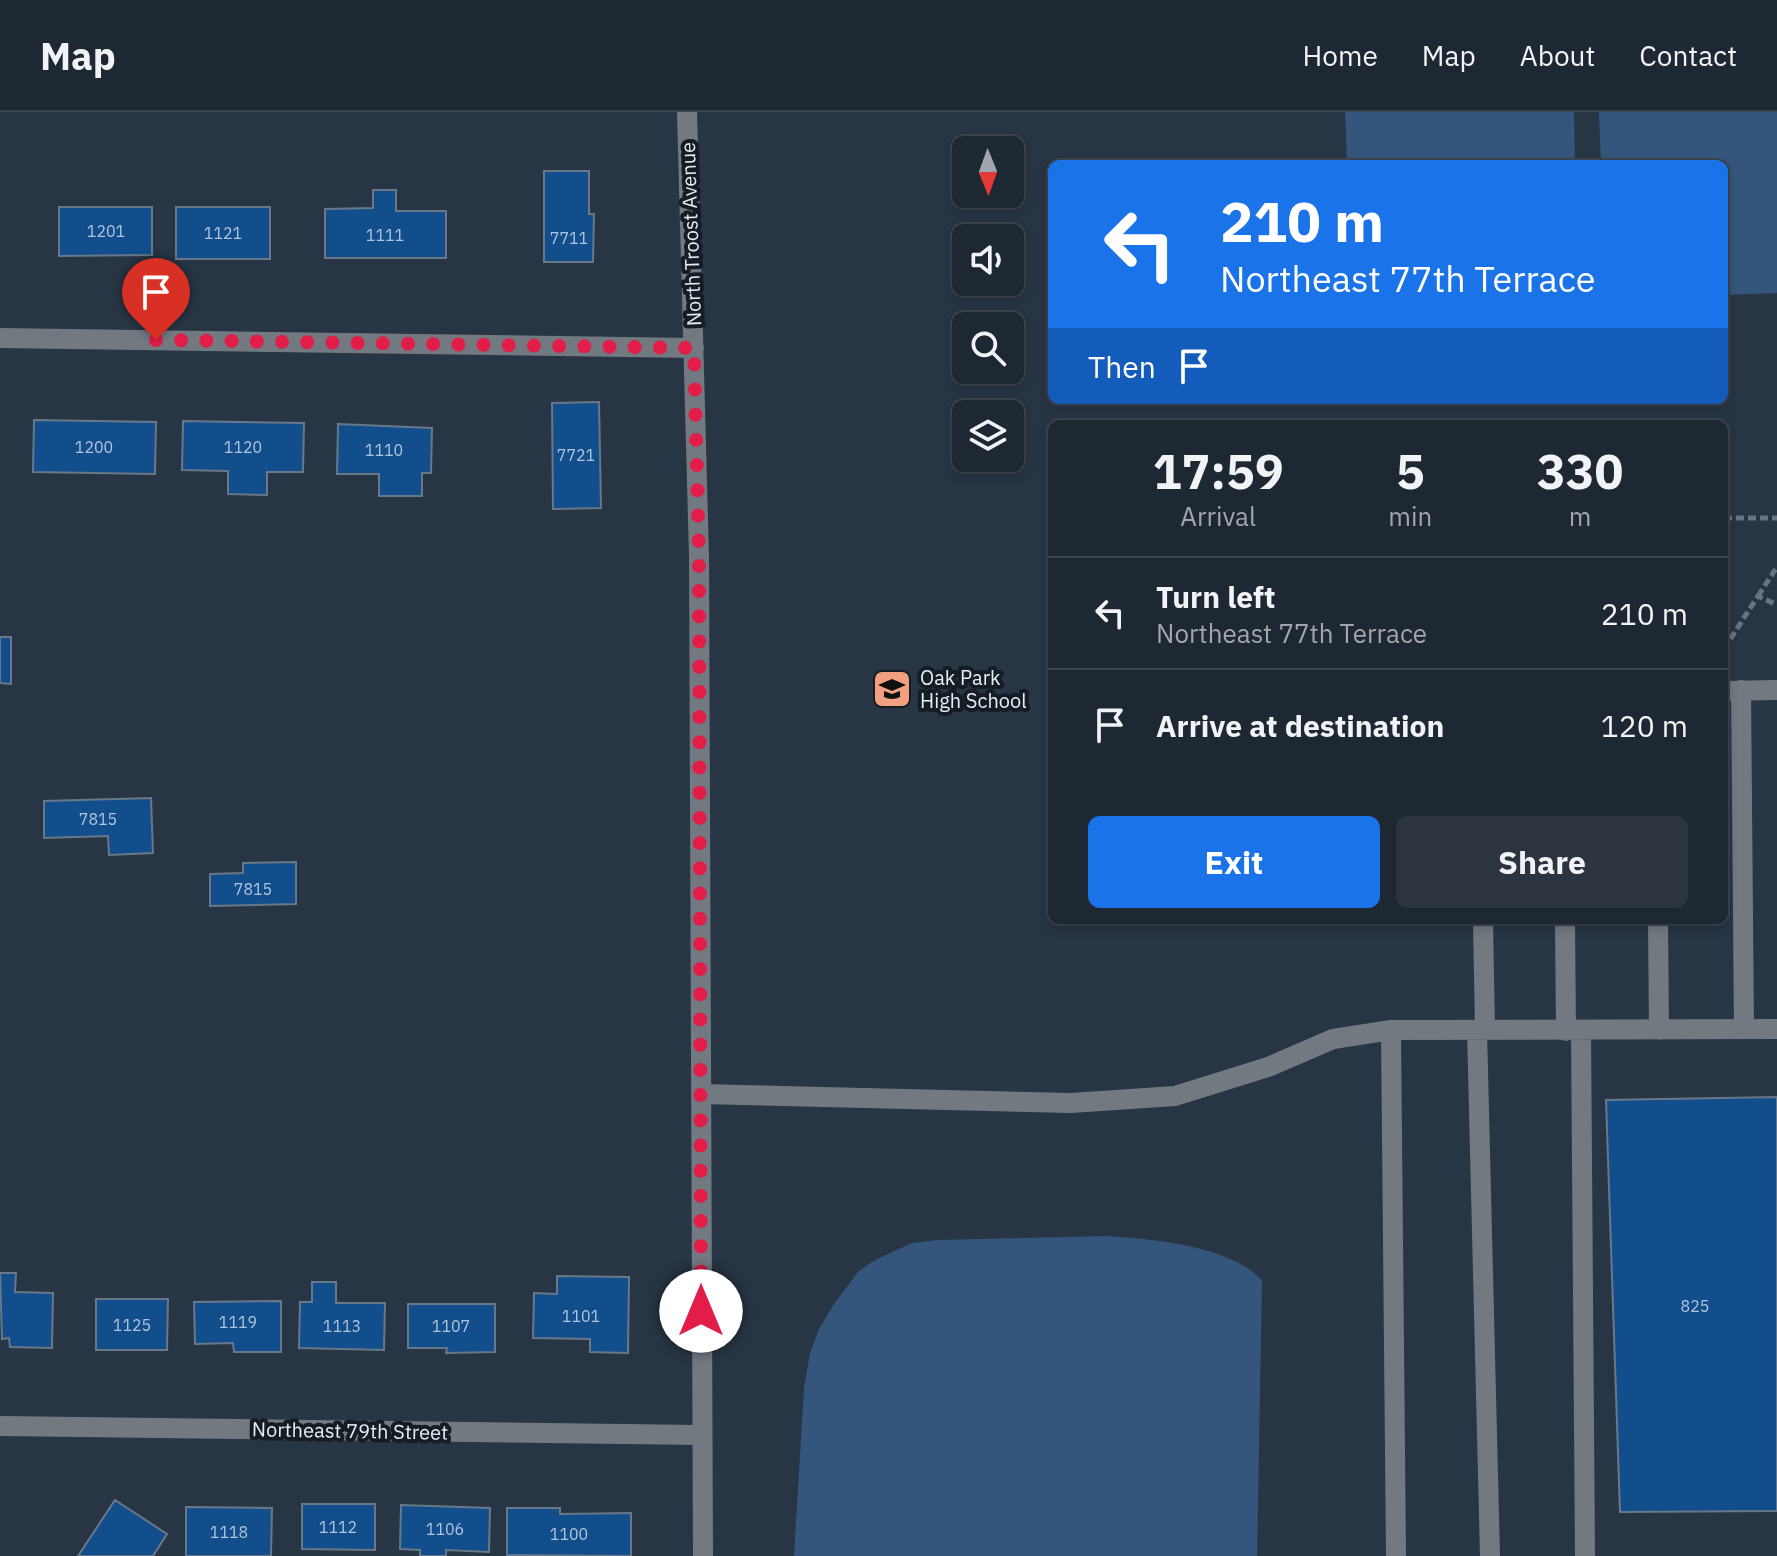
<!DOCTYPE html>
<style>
:root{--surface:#1e2833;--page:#2b343f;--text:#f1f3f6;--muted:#a1a6ac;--line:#3c444e;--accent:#1a73e8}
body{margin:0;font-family:"IBM Plex Sans",sans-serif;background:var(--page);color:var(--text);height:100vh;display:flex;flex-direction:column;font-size:30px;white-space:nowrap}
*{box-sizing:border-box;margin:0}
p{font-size:26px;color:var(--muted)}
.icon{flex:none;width:44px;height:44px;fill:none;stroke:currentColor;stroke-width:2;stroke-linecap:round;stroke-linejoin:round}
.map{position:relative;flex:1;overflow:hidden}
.sheet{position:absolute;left:1048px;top:308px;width:680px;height:504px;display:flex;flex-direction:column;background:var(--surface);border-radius:12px;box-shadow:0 4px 12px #0003,0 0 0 2px var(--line)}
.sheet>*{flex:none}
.banner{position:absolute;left:1048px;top:48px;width:680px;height:244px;border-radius:12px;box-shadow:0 4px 12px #0003,0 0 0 2px var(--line);background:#1a73e8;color:#fff;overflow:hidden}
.needle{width:52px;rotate:179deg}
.controls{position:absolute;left:952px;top:24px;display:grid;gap:16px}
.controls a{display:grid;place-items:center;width:72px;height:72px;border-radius:12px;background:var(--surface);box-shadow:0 4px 12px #0003,0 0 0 2px var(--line);font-size:40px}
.pin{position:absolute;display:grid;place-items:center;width:68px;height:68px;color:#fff;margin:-82px -34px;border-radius:50% 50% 50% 0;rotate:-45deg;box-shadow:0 0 8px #0007}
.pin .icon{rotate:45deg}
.me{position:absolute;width:88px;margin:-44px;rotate:0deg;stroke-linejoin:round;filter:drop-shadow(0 0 6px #0008)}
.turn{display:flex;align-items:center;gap:28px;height:168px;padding:0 40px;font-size:36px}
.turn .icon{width:104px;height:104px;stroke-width:2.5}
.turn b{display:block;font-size:56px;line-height:68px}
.then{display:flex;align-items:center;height:76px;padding:0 40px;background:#0003;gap:16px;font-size:30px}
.eta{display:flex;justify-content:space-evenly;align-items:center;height:136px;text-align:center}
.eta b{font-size:48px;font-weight:700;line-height:56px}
.button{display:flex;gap:16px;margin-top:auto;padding:16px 40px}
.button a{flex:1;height:92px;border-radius:12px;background:var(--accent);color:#fff;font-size:32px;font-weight:700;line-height:92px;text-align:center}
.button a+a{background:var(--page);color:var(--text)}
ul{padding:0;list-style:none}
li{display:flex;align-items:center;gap:24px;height:112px;padding:0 40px;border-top:2px solid var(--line)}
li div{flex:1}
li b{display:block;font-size:30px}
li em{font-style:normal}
header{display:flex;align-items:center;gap:48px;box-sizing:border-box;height:112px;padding:0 40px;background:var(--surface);border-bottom:2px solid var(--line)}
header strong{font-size:38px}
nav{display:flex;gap:44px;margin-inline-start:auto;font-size:28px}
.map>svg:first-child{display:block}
.green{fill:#35567c}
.building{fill:#124e8b;stroke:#697889;stroke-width:2}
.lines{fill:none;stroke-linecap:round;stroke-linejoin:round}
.path{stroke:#687481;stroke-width:5;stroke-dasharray:8 4;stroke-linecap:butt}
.minor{stroke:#727981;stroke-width:20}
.route{stroke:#e11d48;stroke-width:14;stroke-dasharray:0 25.2}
.labels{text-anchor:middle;stroke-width:8;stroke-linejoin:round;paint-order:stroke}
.number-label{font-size:16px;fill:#b0c5dc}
.street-label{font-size:20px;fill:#e4edf7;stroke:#161c23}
.poi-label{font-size:20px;fill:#e4edf7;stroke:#161c23;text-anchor:start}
</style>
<header>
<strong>Map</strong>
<nav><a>Home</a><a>Map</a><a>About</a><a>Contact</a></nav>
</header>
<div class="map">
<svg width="1777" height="1444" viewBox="0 0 1777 1444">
<rect width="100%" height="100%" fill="#283544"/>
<path class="green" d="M1345 0H1574L1575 52H1347Z
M1599 0H1777V181L1724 183V52H1601Z
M1105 1124C1147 1126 1234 1134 1262 1169L1257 1444H794L804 1276 810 1241 819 1217 834 1192 858 1160 873 1149 912 1131 938 1128Z"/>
<path class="building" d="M544 59H589V102H594L593 150H544Z
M373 78H396V99H446V146H325V97L373 96Z
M59 95H152V143L59 144Z
M176 95H270V147H176Z
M599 290 601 396 553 397 552 291Z
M34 308 156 310 155 362 33 360Z
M183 309 304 311 303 360H267V383L228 382V359L182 358Z
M338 312 432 316 431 361H422V384H379V362H337Z
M0 525H11V572L0 571Z
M151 686 153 741 109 743 108 724 44 726V689Z
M296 750V792L210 794V762L243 761V751Z
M1777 985V1399L1620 1400 1606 988Z
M0 1161H16L15 1180 53 1181 52 1236 10 1235 9 1226 2 1227Z
M557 1164 629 1165 628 1241 590 1240V1227L533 1226 534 1181 557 1182Z
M312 1170H336V1191H385L384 1238 299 1236 300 1190H312Z
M96 1187H168L167 1238H96Z
M281 1189V1240H234L233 1231 195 1232 194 1190Z
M408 1192H495V1240L446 1241 447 1236H408Z
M115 1388 167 1422 153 1444H78Z
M302 1392H375V1438L302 1437Z
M401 1393 490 1396 489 1440 446 1438V1444H420V1438L400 1437Z
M186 1395 272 1396 271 1444H186Z
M507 1396H560V1402L631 1401V1444L507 1443Z"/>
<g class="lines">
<path class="path" d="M1724 406H1777
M1758 484 1777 455
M1724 537 1758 484 1777 493"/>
<path class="minor" d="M687 0 699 444 703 1444
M0 226 694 236
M1741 578 1744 917
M1724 579 1777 578
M1483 808 1485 918
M1565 808 1566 919
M1658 808 1659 918
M1391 918 1396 1444
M1477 918 1490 1444
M1581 918 1585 1444
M701 982 1071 991 1175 984 1268 955 1333 927 1391 918 1777 917
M0 1314 700 1323"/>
</g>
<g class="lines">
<path class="route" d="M156 228 694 236 699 444 701 1199"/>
</g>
<defs>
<g id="school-square" transform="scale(2)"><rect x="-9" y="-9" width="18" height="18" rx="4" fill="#f2a07f" stroke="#161c23"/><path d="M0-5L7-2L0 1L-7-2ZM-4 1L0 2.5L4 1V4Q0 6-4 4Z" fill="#111"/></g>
</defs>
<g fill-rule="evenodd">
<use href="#school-square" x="892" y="577"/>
</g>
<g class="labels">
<g class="number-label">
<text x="106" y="125">1201</text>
<text x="223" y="127">1121</text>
<text x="385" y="129">1111</text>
<text x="569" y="132">7711</text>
<text x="94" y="341">1200</text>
<text x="243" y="341">1120</text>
<text x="384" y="344">1110</text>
<text x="576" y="349">7721</text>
<text x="98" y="713">7815</text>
<text x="253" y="783">7815</text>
<text x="1695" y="1200">825</text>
<text x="581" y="1210">1101</text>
<text x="238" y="1216">1119</text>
<text x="132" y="1219">1125</text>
<text x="342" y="1220">1113</text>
<text x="451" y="1220">1107</text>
<text x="338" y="1421">1112</text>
<text x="445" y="1423">1106</text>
<text x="229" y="1426">1118</text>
<text x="569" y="1428">1100</text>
</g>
<g class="street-label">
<text transform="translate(691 122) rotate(-92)" y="7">North Troost Avenue</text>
<text transform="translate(350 1319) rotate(1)" y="7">Northeast 79th Street</text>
</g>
<g class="poi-label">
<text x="920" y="573">Oak Park<tspan x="920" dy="23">High School</tspan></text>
</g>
</g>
</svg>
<div class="controls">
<a><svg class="needle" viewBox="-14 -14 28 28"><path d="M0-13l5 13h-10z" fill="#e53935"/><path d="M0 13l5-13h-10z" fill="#a1a6ac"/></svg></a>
<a><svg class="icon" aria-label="sound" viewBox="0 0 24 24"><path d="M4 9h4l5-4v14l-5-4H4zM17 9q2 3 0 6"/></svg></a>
<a><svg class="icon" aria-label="search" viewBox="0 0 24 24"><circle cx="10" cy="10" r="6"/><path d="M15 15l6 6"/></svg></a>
<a><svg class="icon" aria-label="layers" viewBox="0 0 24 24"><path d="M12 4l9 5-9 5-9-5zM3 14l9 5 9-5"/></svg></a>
</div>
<div class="pin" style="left:156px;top:228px;background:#d93025"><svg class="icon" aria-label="arrive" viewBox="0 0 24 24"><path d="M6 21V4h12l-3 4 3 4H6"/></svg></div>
<svg class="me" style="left:701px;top:1199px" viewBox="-20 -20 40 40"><circle r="19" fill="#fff"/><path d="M0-13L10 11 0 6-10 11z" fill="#e11d48"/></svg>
<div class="banner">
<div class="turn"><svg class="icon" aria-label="left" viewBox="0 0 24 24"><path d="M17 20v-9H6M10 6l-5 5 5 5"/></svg><div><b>210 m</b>Northeast 77th Terrace</div></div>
<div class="then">Then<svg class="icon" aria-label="arrive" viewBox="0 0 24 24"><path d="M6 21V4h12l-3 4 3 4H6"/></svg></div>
</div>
<section class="sheet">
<div class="eta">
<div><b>17:59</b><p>Arrival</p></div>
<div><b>5</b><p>min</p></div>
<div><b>330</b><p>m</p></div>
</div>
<ul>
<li><svg class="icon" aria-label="left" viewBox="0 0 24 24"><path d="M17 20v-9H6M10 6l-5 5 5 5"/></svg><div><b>Turn left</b><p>Northeast 77th Terrace</p></div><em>210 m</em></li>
<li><svg class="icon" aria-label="arrive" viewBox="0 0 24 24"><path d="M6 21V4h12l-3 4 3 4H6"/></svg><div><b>Arrive at destination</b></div><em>120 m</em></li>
</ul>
<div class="button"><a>Exit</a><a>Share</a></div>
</section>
</div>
